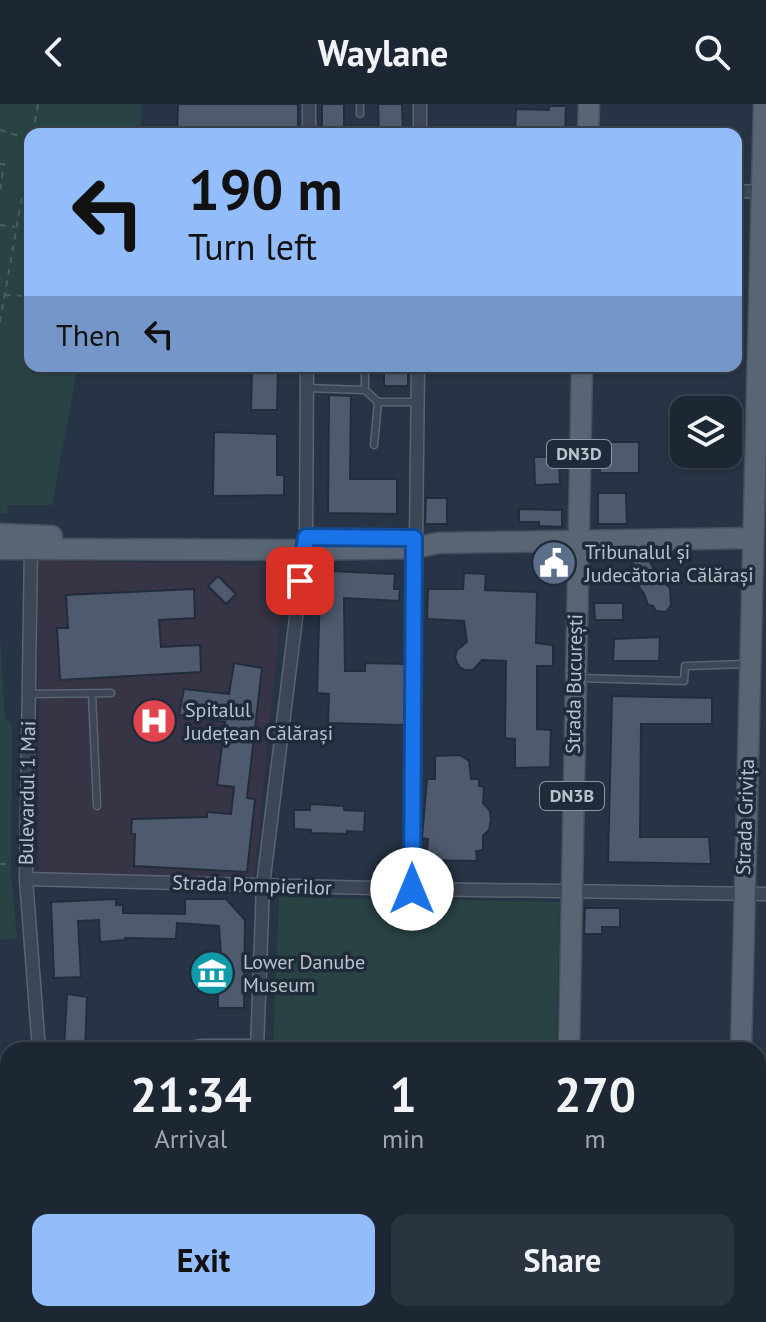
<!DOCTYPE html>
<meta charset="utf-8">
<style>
:root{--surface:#1d2734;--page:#2a3340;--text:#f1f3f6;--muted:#a0a5ac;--line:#3b444f;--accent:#92bcfa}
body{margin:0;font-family:"PT Sans",sans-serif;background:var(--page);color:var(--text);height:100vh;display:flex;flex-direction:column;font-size:30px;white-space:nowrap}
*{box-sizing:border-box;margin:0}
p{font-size:26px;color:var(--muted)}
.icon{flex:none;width:44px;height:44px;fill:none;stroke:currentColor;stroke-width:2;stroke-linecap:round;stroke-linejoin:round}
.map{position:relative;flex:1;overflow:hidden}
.side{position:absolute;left:0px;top:938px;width:766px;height:280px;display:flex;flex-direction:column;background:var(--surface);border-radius:24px 24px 0 0;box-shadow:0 2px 6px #0004,0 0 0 2px var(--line)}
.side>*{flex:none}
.top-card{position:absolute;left:24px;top:24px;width:718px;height:244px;border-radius:16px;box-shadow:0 2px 6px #0004,0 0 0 2px var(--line);background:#92bcfa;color:#111;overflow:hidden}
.controls{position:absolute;left:670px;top:292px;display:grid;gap:16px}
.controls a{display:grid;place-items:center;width:72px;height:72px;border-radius:16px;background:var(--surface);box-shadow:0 2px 6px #0004,0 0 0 2px var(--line);font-size:40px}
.pin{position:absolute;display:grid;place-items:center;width:68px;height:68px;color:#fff;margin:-34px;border-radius:16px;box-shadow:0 4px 12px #0006}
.me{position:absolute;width:88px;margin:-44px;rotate:0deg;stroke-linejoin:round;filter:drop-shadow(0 0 6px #0008)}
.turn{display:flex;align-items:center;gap:28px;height:168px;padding:0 32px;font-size:36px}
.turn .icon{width:104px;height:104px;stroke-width:2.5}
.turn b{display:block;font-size:56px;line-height:68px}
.then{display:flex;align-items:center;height:76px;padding:0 32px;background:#0003;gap:16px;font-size:30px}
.eta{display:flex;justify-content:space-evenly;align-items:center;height:136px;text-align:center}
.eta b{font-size:48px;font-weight:700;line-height:56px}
.cta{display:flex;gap:16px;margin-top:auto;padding:16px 32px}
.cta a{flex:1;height:92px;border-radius:16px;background:var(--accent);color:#111;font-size:32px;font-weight:700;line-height:92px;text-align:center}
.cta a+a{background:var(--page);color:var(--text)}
header{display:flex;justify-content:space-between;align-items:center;height:104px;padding:0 32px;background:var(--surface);font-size:36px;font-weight:700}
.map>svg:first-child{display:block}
.medical{fill:#363445}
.green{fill:#294345}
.building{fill:#4e5b6e;stroke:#222d3c;stroke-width:2}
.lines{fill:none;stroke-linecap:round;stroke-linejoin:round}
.lane-casing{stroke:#5a6471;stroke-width:9}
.street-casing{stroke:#5a6471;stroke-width:15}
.primary-casing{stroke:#454f5d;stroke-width:23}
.path{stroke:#485f61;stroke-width:2;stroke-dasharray:6 6;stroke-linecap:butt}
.lane{stroke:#3c4654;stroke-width:6}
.street{stroke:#3c4654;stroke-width:12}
.primary{stroke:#5a6574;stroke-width:20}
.route-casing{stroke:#114b97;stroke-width:20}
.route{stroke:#1a73e8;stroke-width:14}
.labels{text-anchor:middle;stroke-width:7;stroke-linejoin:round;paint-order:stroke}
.shield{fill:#202b3a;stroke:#8c95a1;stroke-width:2}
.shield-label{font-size:18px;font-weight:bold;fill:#bac2cd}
.poi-label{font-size:20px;fill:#bac2cd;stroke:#202b3a;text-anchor:start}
.street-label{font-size:20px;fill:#bac2cd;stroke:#202b3a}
</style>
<header><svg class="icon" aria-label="back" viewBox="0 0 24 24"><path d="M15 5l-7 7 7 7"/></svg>Waylane<svg class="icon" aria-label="search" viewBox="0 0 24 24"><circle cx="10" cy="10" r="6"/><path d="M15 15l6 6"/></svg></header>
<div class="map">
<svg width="766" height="1218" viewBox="0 0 766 1218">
<rect width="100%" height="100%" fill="#273445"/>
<path class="medical" d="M38 456 286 461 254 773 39 772Z"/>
<path class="green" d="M0 0H141V30H30V262H78L52 401H8L7 409 0 410Z
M0 532 5 614 12 620 11 770 17 834 0 836Z
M279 793 560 798 556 946H273Z
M8 1181V1210H66L68 1218H0V1182Z"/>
<path class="building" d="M178 0H298V30H177Z
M322 0H344V30H332V26L322 25Z
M378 0H402L403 27 379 30Z
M549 2H566L565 30 515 29 516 5 549 6Z
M252 262H278L277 306H251Z
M384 262H408V282H384Z
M329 291 351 292 350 375H397V410L328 409Z
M214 328 277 330V371H284V391L213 392Z
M600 338H639V369H600Z
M534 353H559L560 380 535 381Z
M598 389H626L627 420H598Z
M426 394H447V420H425Z
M519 405 562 406V423L539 422V418H519Z
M638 449 642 455 646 452 662 477 670 484 671 501 666 508 656 507 653 502 648 501 644 490 627 465 634 461 629 454Z
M329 467 395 470 394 485H400L399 497 344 494 345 567H365V559L406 560 404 621 328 619 329 590 317 589 320 485H313V475H329Z
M464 469 486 470 485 486 537 488 536 539 553 541V562H537V625L551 626 550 663 515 664V635L505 634 506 557 482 556 473 566H465L459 563 455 554 457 546 467 538 464 517 427 515 428 485H463Z
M218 472 236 490 226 500 208 482Z
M194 485 195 514 159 516 161 543 200 541 201 568 60 576 57 524H68L66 491Z
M594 499H623V516H595Z
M660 533 659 557H613L614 535Z
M234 559 262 564 247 694 255 695 247 768 134 762 135 730H131L132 715 207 713V708L231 710 234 683 217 681 225 618 179 611 184 585 229 590Z
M612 592 712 594V620H641L640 733H709L711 760 608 758Z
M460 651 469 657 471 675H479V682L484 683 483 699 490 707 491 716 489 726 483 732V746L476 747 477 757 426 756 428 735 422 734 427 675H435V652Z
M310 700 344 702V706L365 707 364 728 347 727V730L311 729V726L294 725V706H310Z
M116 795V801H123V809L185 810V795H226L245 816 244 904H218V891H206V876H198V866H222L219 822 177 819 176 835 125 834V836L100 838 99 816 78 817 81 873 54 874 51 798Z
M585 804H620V823H602V830H584Z
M67 890 87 893 85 946H64Z"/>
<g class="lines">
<g class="lane-casing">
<path id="lane" d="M360 0V10
M307 284 365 286 378 298H417
M365 286V262
M374 341 378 298
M578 574 684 577 685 562 746 560
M92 589 97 702
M29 590 111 589
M189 946 195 940 203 939H257"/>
</g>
<g class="street-casing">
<path id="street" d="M309 30V0
M420 30V0
M736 87 765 88
M31 442 26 775 39 946
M26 775 412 785 766 790
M412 785 418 262
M257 946 263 781 306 433 307 262
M81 1210 83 1218
M229 1210 230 1218
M289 1210V1218"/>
</g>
<g class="primary-casing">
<path id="primary" d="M588 30 589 0
M0 430 52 432
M0 445 304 446 415 444 438 439 753 434
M569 946 582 262
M741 946 764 0
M758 1145 766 1146
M566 1210V1218
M743 1210V1218"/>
</g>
<path class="path" d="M0 26 30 35
M33 30 38 0
M0 60H4L0 87
M0 121 15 123
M5 191 30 192
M0 218 30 47
M0 760H11
M26 1218 31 1210"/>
<use href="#lane" class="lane"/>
<use href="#street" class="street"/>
<use href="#primary" class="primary"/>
</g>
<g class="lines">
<g class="route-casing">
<path id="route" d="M300 477 306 433 414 434 412 785"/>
</g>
<use href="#route" class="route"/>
</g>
<defs>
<g id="civic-disc" transform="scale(2.3)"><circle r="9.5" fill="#5c6f8a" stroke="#202b3a"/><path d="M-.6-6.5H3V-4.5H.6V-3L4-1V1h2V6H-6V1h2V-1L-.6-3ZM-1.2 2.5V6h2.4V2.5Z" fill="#fff"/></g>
<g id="hospital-disc" transform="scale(2.3)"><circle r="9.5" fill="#e0444e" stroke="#202b3a"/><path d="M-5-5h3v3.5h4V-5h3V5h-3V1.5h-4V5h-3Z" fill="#fff"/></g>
<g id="museum-disc" transform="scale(2.3)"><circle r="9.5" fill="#0f9aa8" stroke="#202b3a"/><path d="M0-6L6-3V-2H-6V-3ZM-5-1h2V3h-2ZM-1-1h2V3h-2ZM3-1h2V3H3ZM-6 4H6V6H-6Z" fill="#fff"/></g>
</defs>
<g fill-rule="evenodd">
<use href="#civic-disc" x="554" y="459"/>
<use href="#hospital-disc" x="154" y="617"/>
<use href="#museum-disc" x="212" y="869"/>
</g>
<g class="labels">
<g class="shield">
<rect x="547" y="336" width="64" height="28" rx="6"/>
<rect x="540" y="678" width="64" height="28" rx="6"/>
</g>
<g class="shield-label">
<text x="579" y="356">DN3D</text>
<text x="572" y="698">DN3B</text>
</g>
<g class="poi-label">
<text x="585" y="455">Tribunalul și<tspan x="585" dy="23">Judecătoria Călărași</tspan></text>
<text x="185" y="613">Spitalul<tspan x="185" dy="23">Județean Călărași</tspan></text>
<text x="243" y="865">Lower Danube<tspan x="243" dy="23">Museum</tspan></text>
</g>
<g class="street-label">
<text transform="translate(574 580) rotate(-89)" y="7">Strada București</text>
<text transform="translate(27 689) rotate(-89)" y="7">Bulevardul 1 Mai</text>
<text transform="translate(745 713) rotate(-88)" y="7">Strada Grivița</text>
<text transform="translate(252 781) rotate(2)" y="7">Strada Pompierilor</text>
</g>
</g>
</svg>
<div class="controls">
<a><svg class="icon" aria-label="layers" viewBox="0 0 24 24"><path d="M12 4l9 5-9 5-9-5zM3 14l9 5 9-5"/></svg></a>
</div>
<div class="pin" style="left:300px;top:477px;background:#d93025"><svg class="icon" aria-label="arrive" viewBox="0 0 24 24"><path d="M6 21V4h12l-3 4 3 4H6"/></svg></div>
<svg class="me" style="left:412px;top:785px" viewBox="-20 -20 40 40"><circle r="19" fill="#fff"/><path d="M0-13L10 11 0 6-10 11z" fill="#1a73e8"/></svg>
<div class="top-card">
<div class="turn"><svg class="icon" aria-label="left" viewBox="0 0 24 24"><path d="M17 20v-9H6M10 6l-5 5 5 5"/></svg><div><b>190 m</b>Turn left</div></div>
<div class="then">Then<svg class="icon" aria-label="left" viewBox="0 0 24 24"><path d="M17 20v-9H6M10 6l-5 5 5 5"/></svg></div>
</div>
<section class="side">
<div class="eta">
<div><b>21:34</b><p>Arrival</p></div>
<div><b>1</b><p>min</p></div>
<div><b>270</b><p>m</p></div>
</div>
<div class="cta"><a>Exit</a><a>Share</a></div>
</section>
</div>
